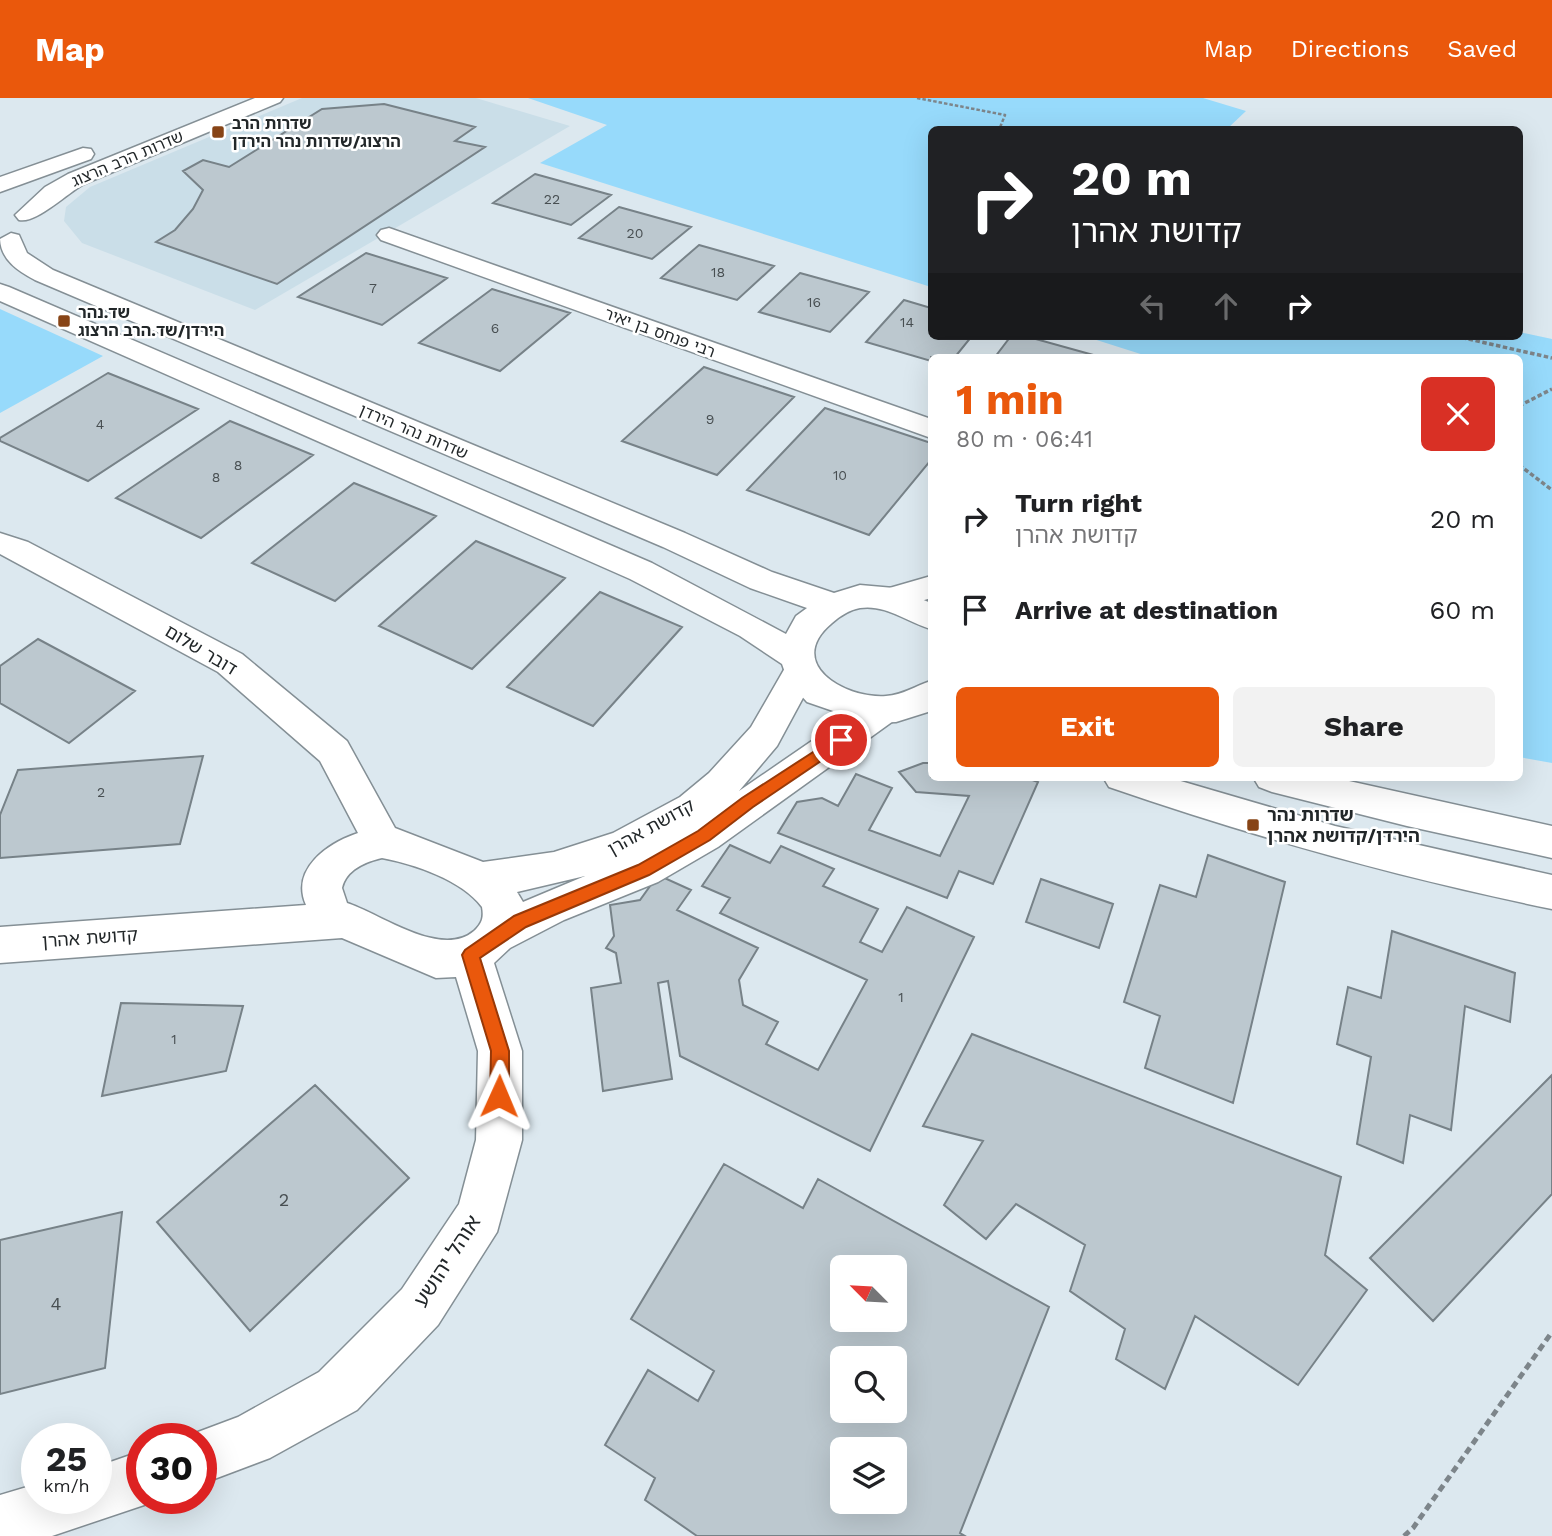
<!DOCTYPE html>
<meta charset="utf-8">
<style>
:root{--surface:#fff;--page:#f2f2f2;--text:#202124;--muted:#757577;--accent:#ea580c}
body{margin:0;font-family:"Work Sans","Noto Sans Hebrew",sans-serif;background:var(--page);color:var(--text);height:100vh;display:flex;flex-direction:column;font-size:26px;white-space:nowrap}
*{box-sizing:border-box;margin:0}
p{font-size:23px;color:var(--muted)}
.icon{flex:none;width:38px;height:38px;fill:none;stroke:currentColor;stroke-width:2;stroke-linecap:round;stroke-linejoin:round}
.map{position:relative;flex:1;overflow:hidden}
.side{position:absolute;left:928px;top:256px;width:595px;height:427px;display:flex;flex-direction:column;background:var(--surface);border-radius:10px;box-shadow:0 7px 28px #0002}
.side>*{flex:none}
.banner{position:absolute;left:928px;top:28px;width:595px;height:214px;border-radius:10px;box-shadow:0 7px 28px #0002;background:#202124;color:#fff;overflow:hidden}
.needle{width:46px;rotate:294deg}
.tools{position:absolute;left:830px;top:1157px;display:grid;gap:14px}
.tools a{display:grid;place-items:center;width:77px;height:77px;border-radius:10px;background:var(--surface);box-shadow:0 7px 28px #0002;font-size:35px}
.speed{position:absolute;left:21px;top:1325px;display:flex;gap:14px;font-size:35px;font-weight:700;text-align:center}
.speed>*{display:grid;place-content:center;width:91px;height:91px;border-radius:50%;background:var(--surface);box-shadow:0 7px 28px #0002;line-height:1}
.speed small{font-size:18px;font-weight:400}
.speed .limit{border:10px solid #d22;background:#fff;color:#111}
.pin{position:absolute;display:grid;place-items:center;width:60px;height:60px;color:#fff;margin:-30px;border:4px solid #fff;border-radius:50%;box-shadow:0 2px 7px #0007}
.me{position:absolute;width:77px;margin:-38px;rotate:1deg;stroke-linejoin:round;filter:drop-shadow(0 0 5px #0008)}
.turn{display:flex;align-items:center;gap:24px;height:147px;padding:0 28px;font-size:32px}
.turn .icon{width:91px;height:91px;stroke-width:2.5}
.turn b{display:block;font-size:49px;line-height:60px}
.lanes{display:flex;align-items:center;height:66px;padding:0 28px;background:#0003;justify-content:center;gap:35px;direction:ltr}
.lanes .off{opacity:.35}
.round{display:grid;place-items:center;flex:none;width:74px;height:74px;border-radius:10px;background:var(--page)}
.summary{display:flex;align-items:center;justify-content:space-between;height:119px;padding:0 28px}
h1{font-size:42px;font-weight:700;line-height:52px;color:var(--accent)}
.button{display:flex;gap:14px;margin-top:auto;padding:14px 28px}
.button a{flex:1;height:80px;border-radius:10px;background:var(--accent);color:#fff;font-size:28px;font-weight:700;line-height:80px;text-align:center}
.button a+a{background:var(--page);color:var(--text)}
ul{padding:0;list-style:none}
li{display:flex;align-items:center;gap:21px;height:91px;padding:0 28px}
li div{flex:1}
li b{display:block;font-size:26px}
li em{font-style:normal}
header{display:flex;align-items:center;gap:42px;box-sizing:border-box;height:98px;padding:0 35px;background:var(--accent);color:#fff}
header strong{font-size:33px}
nav{display:flex;gap:38px;margin-inline-start:auto;font-size:24px}
.map>svg:first-child{display:block}
.built{fill:#cadee8}
.green{fill:#97dafb}
.building{fill:#bcc8cf;stroke:#778288;stroke-width:2;fill-rule:evenodd}
.lines{fill:none;stroke-linecap:round;stroke-linejoin:round}
.minor-casing{stroke:#848f95;stroke-width:3}
.major-casing{stroke:#848f95;stroke-width:3}
.path-far2{stroke:#7d858a;stroke-width:2.5;stroke-dasharray:3.5 2;stroke-linecap:butt}
.path-far1{stroke:#7d858a;stroke-width:3.5;stroke-dasharray:4.5 2.5;stroke-linecap:butt}
.path{stroke:#7d858a;stroke-width:5;stroke-dasharray:7 4.5;stroke-linecap:butt}
.minor{fill:#fff;fill-rule:evenodd}
.major{fill:#fff;fill-rule:evenodd}
.route{fill:#ea580c;stroke:#983908;stroke-width:2}
.poi-dot{fill:#874416;stroke:#fff;stroke-width:2.5}
.labels{text-anchor:middle;stroke-width:5;stroke-linejoin:round;paint-order:stroke}
.number-label{font-size:14px;fill:#484f52}
.far-poi-label{font-size:16px;font-weight:bold;fill:#222729;stroke:#fff;text-anchor:start}
.far-street-label{font-size:16px;fill:#222729;stroke:#fff}
.street-label{font-size:18px;fill:#222729;stroke:#fff}
.poi-label{font-size:18px;font-weight:bold;fill:#222729;stroke:#fff;text-anchor:start}
.near-number-label{font-size:18px;fill:#484f52}
.near-street-label{font-size:21px;fill:#222729;stroke:#fff}
</style>
<header>
<strong>Map</strong>
<nav><a>Map</a><a>Directions</a><a>Saved</a></nav>
</header>
<div class="map">
<svg width="1552" height="1438" viewBox="0 0 1552 1438">
<rect width="100%" height="100%" fill="#dce8ef"/>
<path class="built" d="M302 0H476L570 28 255 212 82 145 64 123 66 109 90 89Z"/>
<path class="green" d="M528 0H1203L1246 13 1227 31 931 32V189L540 65 607 27Z
M0 211 103 258 0 315Z
M1519 234 1552 241V665L1519 659V259H1150L1084 238H1519Z"/>
<path class="building" d="M384 6 475 29 455 43 485 49 277 186 156 144 175 132 193 111 203 92 183 73 203 62 229 69 322 11Z
M535 76 611 97 571 127 493 105Z
M619 109 691 129 652 161 579 140Z
M699 147 774 168 737 202 661 180Z
M366 155 447 180 382 227 298 199Z
M800 175 869 194 830 234 759 214Z
M492 191 570 215 500 273 419 245Z
M904 202 931 210V238H972L955 259H931V263L866 244Z
M1011 238H1025L1097 258 995 259Z
M704 269 794 299 717 377 622 343Z
M108 275 198 311 88 383 0 343V340Z
M825 310 931 345V362L869 437 747 392Z
M230 323 313 357 201 440 116 400Z
M354 385 436 418 335 503 252 465Z
M476 443 565 480 472 571 379 528Z
M600 494 682 529 593 628 507 589Z
M38 541 135 593 69 645 0 605V568Z
M203 658 180 746 0 760V717L18 672Z
M923 665H931V679H1024L1038 684 993 786 959 773 947 800 778 735 797 704 822 700 838 708 856 676 892 690 869 732 940 758 969 698 916 694 899 674Z
M730 747 770 765 781 748 834 771 823 788 878 811 860 844 882 854 907 809 974 839 870 1053 680 958 668 883 658 885 672 981 603 993 591 890 621 885 616 855 606 850 614 838 610 807 640 802 658 777 691 792 677 812 758 850 739 882 743 907 778 924 766 946 818 972 867 882 720 815 730 800 702 788Z
M1208 757 1285 784 1233 1005 1145 970 1160 918 1124 904 1160 787 1196 799Z
M1041 781 1113 806 1099 850 1026 824Z
M1392 833 1515 875 1510 924 1465 908 1451 1032 1410 1017 1403 1065 1357 1046 1371 959 1337 946 1348 889 1381 900Z
M121 905 243 908 226 973 102 998Z
M972 936 1341 1079 1325 1157 1367 1192 1298 1287 1195 1218 1165 1291 1116 1261 1125 1231 1070 1193 1085 1147 1016 1106 986 1141 944 1107 983 1043 923 1028Z
M1552 977V1096L1433 1223 1370 1160Z
M315 987 409 1080 250 1233 157 1124Z
M724 1066 803 1110 818 1081 1049 1209 960 1435 965 1438H697L645 1402 655 1380 605 1347 648 1272 698 1303 714 1273 631 1221ZM842 1169H894V1222H842ZM842 1260H894V1312H842ZM842 1351H894V1404H842Z
M122 1114 105 1270 0 1296V1142Z"/>
<g class="lines">
<g class="minor-casing">
<path id="minor" d="M389 130 931 321V340L381 142 377 137 381 132Z
M0 435 28 444 242 556 347 643 395 730 483 764 554 754 613 735 680 699 709 675 751 629 789 563 801 559 813 563 818 572 777 648 739 693 870 603 883 599 896 603 901 612 896 621 718 749 658 784 564 822 510 850 494 865 522 953V1042L497 1134 438 1227 357 1312 270 1360 201 1386V1340H182L238 1319 319 1274 402 1191 459 1106 476 1042 478 953 456 879 436 880 342 840 0 865V829L306 807C290 771 328 745 358 735L320 663 218 574 0 456ZM382 760C414 766 462 782 482 809 484 820 482 825 474 833 441 861 381 816 347 805L342 790C346 772 365 764 382 760ZM585 778 523 804 517 794Z
M931 478V500L891 512 879 509 875 501 879 493Z
M142 1353V1400L162 1401 52 1438H0V1397L37 1386V1400H96V1369Z"/>
</g>
<g class="major-casing">
<path id="major" d="M255 0H283L280 4 84 86C66 96 36 126 19 122L15 117 45 89 68 76Z
M83 50 91 51 94 56 91 61 0 94V79Z
M11 135 19 137 27 155 53 172 685 435 772 474 834 495 860 487 894 490 931 505V531C907 524 886 506 860 510 849 512 840 518 832 525 784 565 844 601 886 598 903 597 915 588 931 583V613L896 624 868 625 807 604 788 583 782 566 740 538 630 481 0 203V186L9 189 652 465 786 536 796 518 807 510 750 490 663 449 35 182C18 173 1 162 0 141Z
M1103 679H1167L1335 728 1552 777V811C1401 780 1254 739 1109 689Z
M1253 679H1331L1552 728V760L1407 728 1272 694 1259 689Z"/>
</g>
<path class="path-far2" d="M917 0 1005 17 999 32"/>
<path class="path-far1" d="M1455 238 1552 260
M1519 308 1552 291
M1519 367 1552 392"/>
<path class="path" d="M1404 1438 1413 1430 1552 1234"/>
<use href="#minor" class="minor"/>
<use href="#major" class="major"/>
</g>
<path class="route" d="M841 636 846 638V646L753 709 710 742 649 777 526 829 480 860 509 953V998L506 1004 499 1006 493 1004 490 998 491 953 462 857 465 852 514 818 638 767 698 733 742 700Z"/>
<g class="poi-dot">
<rect x="211" y="27" width="14" height="14" rx="3.5"/>
<rect x="57" y="216" width="14" height="14" rx="3.5"/>
<rect x="1246" y="720" width="14" height="14" rx="3.5"/>
</g>
<g class="labels">
<g class="number-label">
<text x="552" y="106">22</text>
<text x="635" y="140">20</text>
<text x="718" y="179">18</text>
<text x="373" y="195">7</text>
<text x="814" y="209">16</text>
<text x="907" y="229">14</text>
<text x="495" y="235">6</text>
<text x="710" y="326">9</text>
<text x="100" y="331">4</text>
<text x="238" y="372">8</text>
<text x="840" y="382">10</text>
<text x="216" y="384">8</text>
<text x="101" y="699">2</text>
<text x="901" y="904">1</text>
<text x="174" y="946">1</text>
</g>
<g class="far-poi-label">
<text x="232" y="31">שדרות הרב<tspan x="232" dy="18">הרצוג/שדרות נהר הירדן</tspan></text>
<text x="78" y="220">שד.נהר<tspan x="78" dy="18">הירדן/שד.הרב הרצוג</tspan></text>
</g>
<g class="far-street-label">
<text transform="translate(127 60) rotate(-23)" y="6">שדרות הרב הרצוג</text>
<text transform="translate(660 234) rotate(20)" y="6">רבי פנחס בן יאיר</text>
<text transform="translate(414 333) rotate(23)" y="6">שדרות נהר הירדן</text>
</g>
<g class="street-label">
<text transform="translate(201 552) rotate(31)" y="6">דובר שלום</text>
<text transform="translate(651 729) rotate(-29)" y="6">קדושת אהרן</text>
<text transform="translate(90 840) rotate(-4)" y="6">קדושת אהרן</text>
</g>
<g class="poi-label">
<text x="1267" y="723">שדרות נהר<tspan x="1267" dy="21">הירדן/קדושת אהרן</tspan></text>
</g>
<g class="near-number-label">
<text x="284" y="1108">2</text>
<text x="56" y="1212">4</text>
</g>
<g class="near-street-label">
<text transform="translate(447 1163) rotate(-57)" y="7">אוהל יהושע</text>
</g>
</g>
</svg>
<div class="tools">
<a><svg class="needle" viewBox="-14 -14 28 28"><path d="M0-13l5 13h-10z" fill="#e53935"/><path d="M0 13l5-13h-10z" fill="#757577"/></svg></a>
<a><svg class="icon" aria-label="search" viewBox="0 0 24 24"><circle cx="10" cy="10" r="6"/><path d="M15 15l6 6"/></svg></a>
<a><svg class="icon" aria-label="layers" viewBox="0 0 24 24"><path d="M12 4l9 5-9 5-9-5zM3 14l9 5 9-5"/></svg></a>
</div>
<div class="speed"><div>25<small>km/h</small></div><div class="limit">30</div></div>
<div class="pin" style="left:841px;top:642px;background:#d93025"><svg class="icon" aria-label="arrive" viewBox="0 0 24 24"><path d="M6 21V4h12l-3 4 3 4H6"/></svg></div>
<svg class="me" style="left:499px;top:998px" viewBox="-20 -20 40 40"><path d="M0-17L14 15 0 8-14 15z" fill="#ea580c" stroke="#fff" stroke-width="4"/></svg>
<div class="banner">
<div class="turn"><svg class="icon" aria-label="right" viewBox="0 0 24 24"><path d="M7 20v-9h11M14 6l5 5-5 5"/></svg><div><b>20 m</b>קדושת אהרן</div></div>
<div class="lanes"><svg class="icon off" aria-label="left" viewBox="0 0 24 24"><path d="M17 20v-9H6M10 6l-5 5 5 5"/></svg><svg class="icon off" aria-label="ahead" viewBox="0 0 24 24"><path d="M12 20V5M6 11l6-6 6 6"/></svg><svg class="icon" aria-label="right" viewBox="0 0 24 24"><path d="M7 20v-9h11M14 6l5 5-5 5"/></svg></div>
</div>
<section class="side">
<div class="summary"><div><h1>1 min</h1><p>80 m · 06:41</p></div><a class="round" style="background:#d93025;color:#fff"><svg class="icon" aria-label="close" viewBox="0 0 24 24"><path d="M6 6l12 12M18 6L6 18"/></svg></a></div>
<ul>
<li><svg class="icon" aria-label="right" viewBox="0 0 24 24"><path d="M7 20v-9h11M14 6l5 5-5 5"/></svg><div><b>Turn right</b><p>קדושת אהרן</p></div><em>20 m</em></li>
<li><svg class="icon" aria-label="arrive" viewBox="0 0 24 24"><path d="M6 21V4h12l-3 4 3 4H6"/></svg><div><b>Arrive at destination</b></div><em>60 m</em></li>
</ul>
<div class="button"><a>Exit</a><a>Share</a></div>
</section>
</div>
